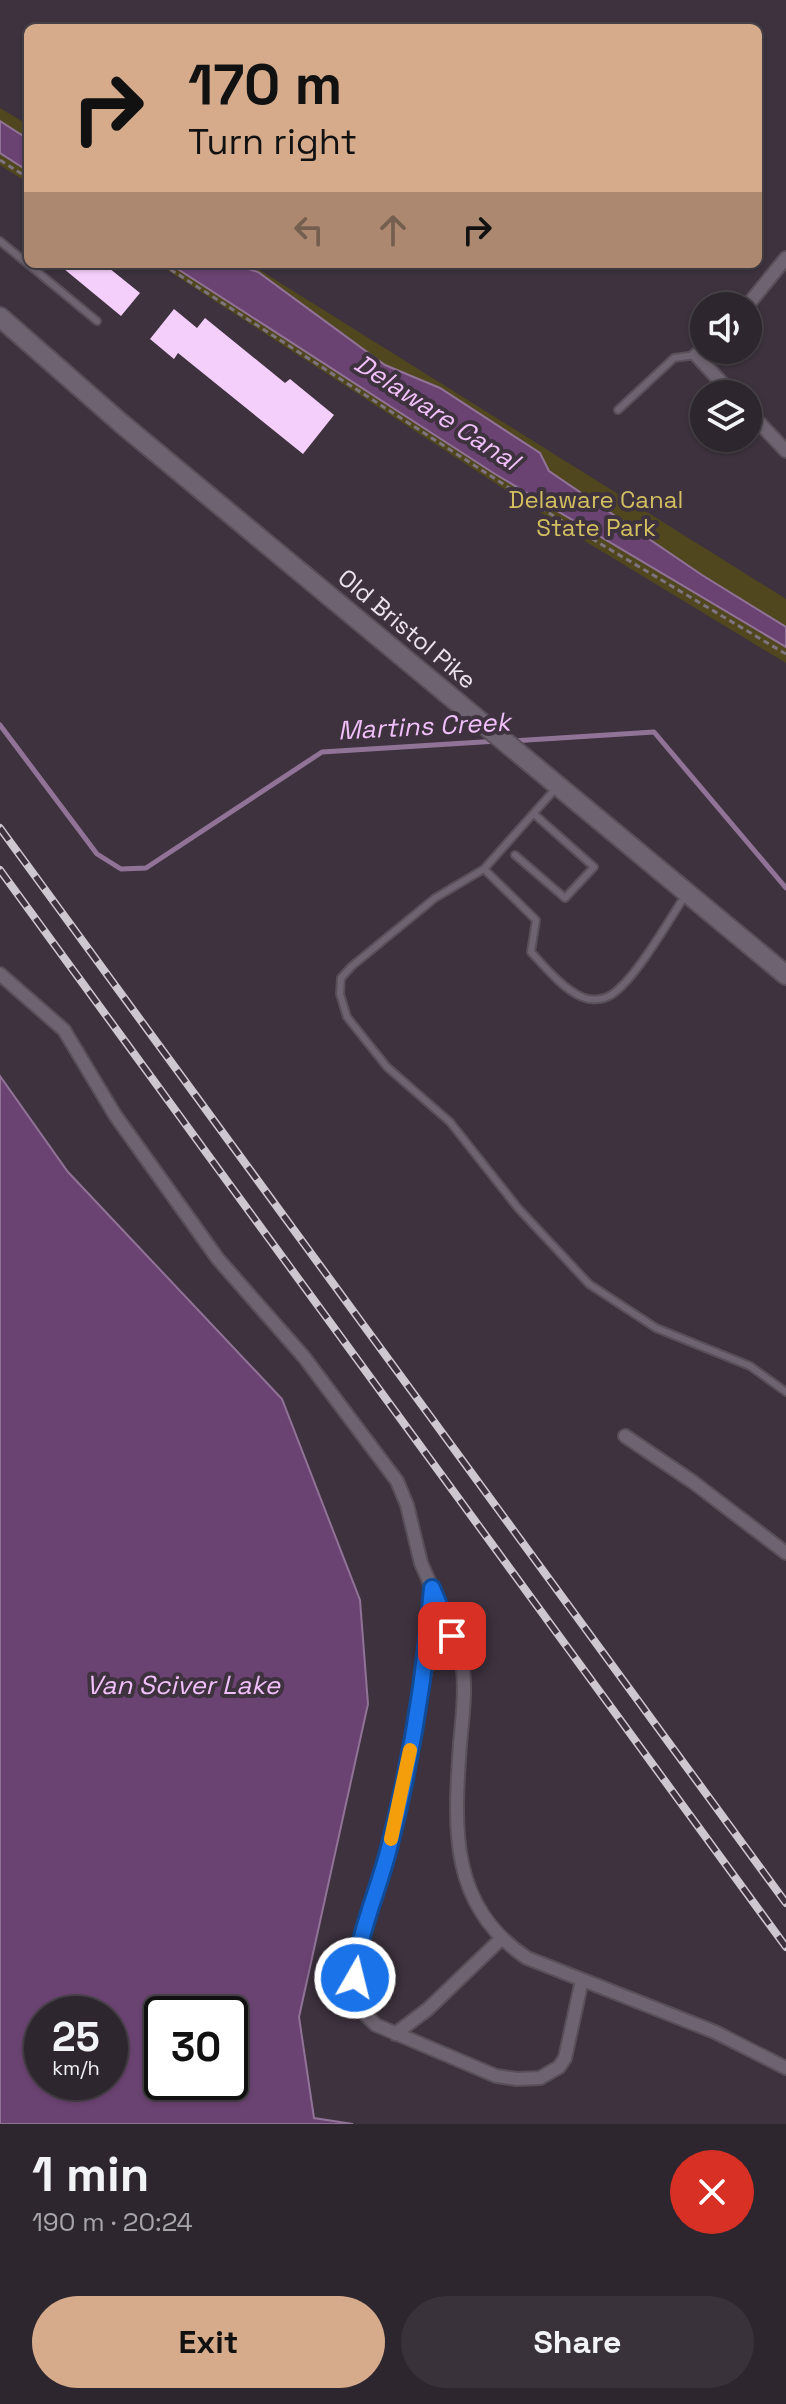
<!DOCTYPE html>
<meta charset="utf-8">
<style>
:root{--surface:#2e262e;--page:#3a323a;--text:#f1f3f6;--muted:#a7a5aa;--line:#49434a;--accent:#d6ab8b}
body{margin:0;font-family:"Space Grotesk",sans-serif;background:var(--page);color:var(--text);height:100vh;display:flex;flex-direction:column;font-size:30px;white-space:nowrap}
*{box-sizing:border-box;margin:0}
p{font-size:26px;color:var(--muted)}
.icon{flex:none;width:44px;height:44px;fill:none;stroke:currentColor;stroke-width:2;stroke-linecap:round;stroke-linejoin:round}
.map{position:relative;height:2124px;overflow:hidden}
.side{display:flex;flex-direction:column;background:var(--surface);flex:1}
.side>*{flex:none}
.top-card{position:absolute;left:24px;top:24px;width:738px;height:244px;border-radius:12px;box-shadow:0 2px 6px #0004,0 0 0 2px var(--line);background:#d6ab8b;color:#111;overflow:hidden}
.buttons{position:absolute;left:690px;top:292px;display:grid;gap:16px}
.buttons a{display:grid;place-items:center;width:72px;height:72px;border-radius:50%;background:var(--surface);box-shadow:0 2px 6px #0004,0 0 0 2px var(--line);font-size:40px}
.speed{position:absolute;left:24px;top:1996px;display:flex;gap:16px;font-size:40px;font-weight:700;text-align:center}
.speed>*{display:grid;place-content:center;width:104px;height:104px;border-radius:50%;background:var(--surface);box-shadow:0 2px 6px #0004,0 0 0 2px var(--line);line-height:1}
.speed small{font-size:20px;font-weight:400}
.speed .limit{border:4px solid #111;border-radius:12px;background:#fff;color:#111}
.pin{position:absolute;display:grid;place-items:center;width:68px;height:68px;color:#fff;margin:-34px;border-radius:16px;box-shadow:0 4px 12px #0006}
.me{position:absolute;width:88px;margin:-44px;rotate:8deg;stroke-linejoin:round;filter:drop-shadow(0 0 6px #0008)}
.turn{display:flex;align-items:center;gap:28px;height:168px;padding:0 32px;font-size:36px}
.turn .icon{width:104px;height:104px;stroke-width:2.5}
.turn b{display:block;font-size:56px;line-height:68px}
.lanes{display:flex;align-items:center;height:76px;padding:0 32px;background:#0003;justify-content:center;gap:40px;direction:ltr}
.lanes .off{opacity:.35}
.round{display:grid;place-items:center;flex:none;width:84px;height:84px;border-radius:42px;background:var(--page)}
.summary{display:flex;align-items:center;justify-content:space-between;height:136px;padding:0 32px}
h1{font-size:48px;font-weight:700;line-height:60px}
.cta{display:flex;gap:16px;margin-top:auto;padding:16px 32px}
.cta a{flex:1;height:92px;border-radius:48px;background:var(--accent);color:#111;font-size:32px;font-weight:700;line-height:92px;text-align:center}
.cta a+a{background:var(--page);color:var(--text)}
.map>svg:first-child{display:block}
.green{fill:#50471e}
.water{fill:#6b4372;stroke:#917397;stroke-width:2;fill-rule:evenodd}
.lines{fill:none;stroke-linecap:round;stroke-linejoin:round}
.stream{stroke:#917397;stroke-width:5}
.building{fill:#f5cffb}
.service-casing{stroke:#584f59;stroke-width:10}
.minor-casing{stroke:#584f59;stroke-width:16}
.secondary-casing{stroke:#584f59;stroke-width:22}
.path{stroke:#7e747f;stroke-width:3;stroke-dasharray:6 4;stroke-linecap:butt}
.service{stroke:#6e6370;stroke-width:6}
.minor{stroke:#6e6370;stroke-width:12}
.secondary{stroke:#6e6370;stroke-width:18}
.rail-casing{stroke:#cfc7d0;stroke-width:8}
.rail{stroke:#3d323e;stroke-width:5;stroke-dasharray:15;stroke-linecap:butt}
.route-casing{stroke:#114b97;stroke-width:20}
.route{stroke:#1a73e8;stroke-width:14}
.slow{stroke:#f59e0b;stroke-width:14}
.labels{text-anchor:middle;stroke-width:8;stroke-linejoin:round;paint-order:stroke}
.park-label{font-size:24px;fill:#d3bf5f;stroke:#3d323e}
.street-label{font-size:24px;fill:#ebe4ec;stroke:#3d323e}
.water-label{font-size:26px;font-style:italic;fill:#f1bff9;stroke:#3d323e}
</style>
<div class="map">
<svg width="786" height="2124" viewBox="0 0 786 2124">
<rect width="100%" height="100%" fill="#3d323e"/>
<path class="green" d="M0 108 28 125V183L0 165Z
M158 264H250L786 599V663L575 535Z"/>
<path class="water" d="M0 121 28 139V171L0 153Z
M170 264H232L258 272 385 365 440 388 540 453 549 471 702 575 786 627V647L495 474Z
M0 1076 68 1172 282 1399 360 1600 368 1704 299 2017 314 2118 353 2124H0ZM42 2014H110V2082H42ZM162 2014H230V2082H162Z"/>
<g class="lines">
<path class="stream" d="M0 725 97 854 121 869 146 868 322 752 498 741
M512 741 654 732 786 888"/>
</g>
<path class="building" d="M58 264H104L140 293 121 316Z
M174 309 197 328 205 318 285 383 290 379 334 415 303 454 178 353 174 359 150 339Z"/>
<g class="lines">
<g class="service-casing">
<path id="service" d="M0 241 97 321
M618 410 674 358 696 355
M557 787 484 869 536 920 531 952C545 967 563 989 582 997 591 1001 603 1000 611 995 636 979 668 921 685 896
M515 855 565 898 594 867 534 814
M484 869 435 898 352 966 341 978 340 994 347 1017 387 1067 450 1122 518 1208 589 1284 656 1328 750 1366 786 1392"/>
</g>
<g class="minor-casing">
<path id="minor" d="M747 306 786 258
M704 348 696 355 732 394
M748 411 786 451
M0 974 64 1030 115 1115 218 1259 304 1357 397 1481 407 1505 421 1563 432 1588 427 1663 389 1850 359 1943 355 1978 359 2003 364 2013 376 2025 496 2076 517 2079 540 2078 559 2067 565 2058 582 1980
M625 1436 693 1482 786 1553
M433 1591C443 1616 460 1644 463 1671 466 1695 462 1720 460 1744 454 1829 449 1906 527 1958L715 2032 786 2068
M395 2034 428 2009 501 1939"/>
</g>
<g class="secondary-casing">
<path id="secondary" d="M0 317 122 424 786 975"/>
</g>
<path class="path" d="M0 160 28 178
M162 264 542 509 786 654"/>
<use href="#service" class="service"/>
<use href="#minor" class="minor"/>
<use href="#secondary" class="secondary"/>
<g class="rail-casing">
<path id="rail" d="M0 828 786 1903
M0 870 786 1947"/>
</g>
<use href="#rail" class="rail"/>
</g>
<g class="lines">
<g class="route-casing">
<path id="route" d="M355 1978C358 1933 378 1892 389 1848 411 1763 425 1676 432 1588L452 1636"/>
</g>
<use href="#route" class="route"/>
<path class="slow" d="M391 1839 410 1750"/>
</g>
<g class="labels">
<g class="park-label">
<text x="596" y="508">Delaware Canal<tspan x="596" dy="28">State Park</tspan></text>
</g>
<g class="street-label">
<text transform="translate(407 629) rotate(40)" y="8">Old Bristol Pike</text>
</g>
<g class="water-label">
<text transform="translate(437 412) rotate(33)" y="9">Delaware Canal</text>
<text transform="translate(424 726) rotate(-3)" y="9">Martins Creek</text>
<text x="183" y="1694">Van Sciver Lake</text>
</g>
</g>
</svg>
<div class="buttons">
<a><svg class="icon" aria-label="sound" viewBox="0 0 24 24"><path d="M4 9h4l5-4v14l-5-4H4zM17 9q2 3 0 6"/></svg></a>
<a><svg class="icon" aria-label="layers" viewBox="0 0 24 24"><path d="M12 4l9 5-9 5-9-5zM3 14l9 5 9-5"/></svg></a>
</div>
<div class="speed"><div>25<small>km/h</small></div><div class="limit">30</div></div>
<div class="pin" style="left:452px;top:1636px;background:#d93025"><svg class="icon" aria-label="arrive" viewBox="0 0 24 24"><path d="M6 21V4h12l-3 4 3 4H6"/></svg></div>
<svg class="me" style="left:355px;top:1978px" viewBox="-20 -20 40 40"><circle r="17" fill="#1a73e8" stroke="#fff" stroke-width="3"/><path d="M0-11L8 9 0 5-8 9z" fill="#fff"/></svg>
<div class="top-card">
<div class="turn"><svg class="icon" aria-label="right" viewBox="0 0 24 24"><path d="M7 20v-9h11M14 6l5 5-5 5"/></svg><div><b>170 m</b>Turn right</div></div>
<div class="lanes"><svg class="icon off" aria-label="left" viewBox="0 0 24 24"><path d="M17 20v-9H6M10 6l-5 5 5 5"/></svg><svg class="icon off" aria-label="ahead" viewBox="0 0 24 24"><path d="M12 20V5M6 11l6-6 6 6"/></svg><svg class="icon" aria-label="right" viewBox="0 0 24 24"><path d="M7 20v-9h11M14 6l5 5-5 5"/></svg></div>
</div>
</div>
<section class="side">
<div class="summary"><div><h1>1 min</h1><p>190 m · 20:24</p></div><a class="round" style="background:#d93025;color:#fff"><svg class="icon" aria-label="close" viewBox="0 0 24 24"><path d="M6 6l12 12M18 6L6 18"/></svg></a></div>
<div class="cta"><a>Exit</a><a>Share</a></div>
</section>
